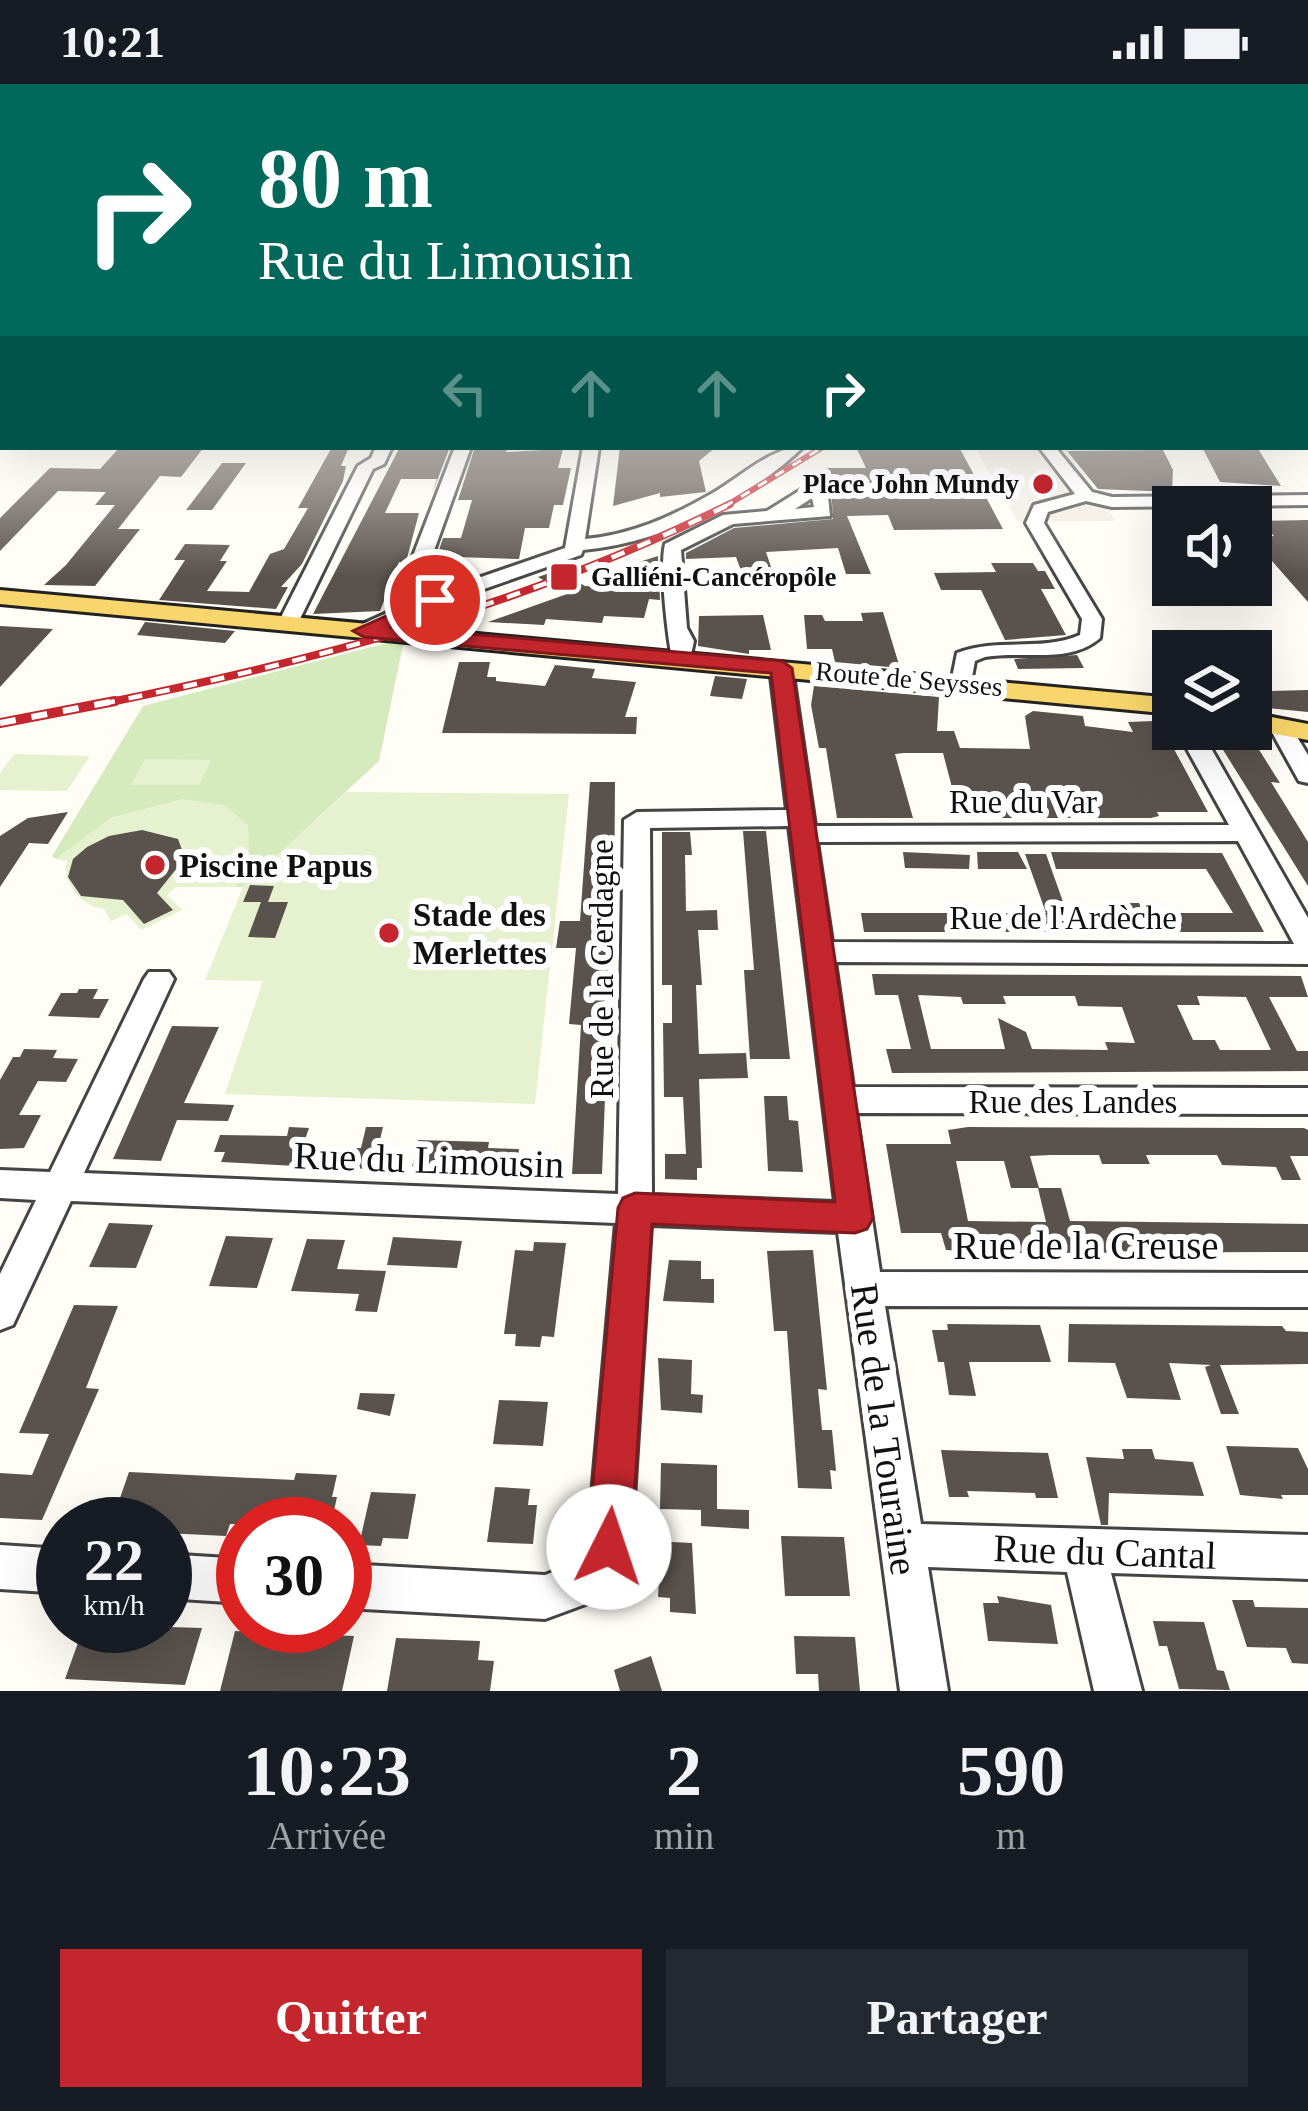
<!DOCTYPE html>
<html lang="fr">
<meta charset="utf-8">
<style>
:root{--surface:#171b24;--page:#242831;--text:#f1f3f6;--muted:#9ea1a6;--accent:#c4262e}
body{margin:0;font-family:"Times New Roman",serif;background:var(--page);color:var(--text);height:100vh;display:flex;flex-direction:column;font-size:45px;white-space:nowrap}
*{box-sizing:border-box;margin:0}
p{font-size:39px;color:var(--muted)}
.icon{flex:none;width:66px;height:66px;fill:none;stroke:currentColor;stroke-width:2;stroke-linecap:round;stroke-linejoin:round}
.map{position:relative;height:1607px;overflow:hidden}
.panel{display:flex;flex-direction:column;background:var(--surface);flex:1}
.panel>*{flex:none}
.top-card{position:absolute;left:0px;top:0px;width:1308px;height:366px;box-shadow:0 12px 48px #0002;background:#00695c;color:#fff;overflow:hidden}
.fabs{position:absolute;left:1152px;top:402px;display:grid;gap:24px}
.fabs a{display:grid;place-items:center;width:120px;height:120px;border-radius:0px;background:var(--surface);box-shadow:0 12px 48px #0002;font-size:60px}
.speed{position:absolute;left:36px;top:1413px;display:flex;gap:24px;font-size:60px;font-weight:700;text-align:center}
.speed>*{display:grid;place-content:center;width:156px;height:156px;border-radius:50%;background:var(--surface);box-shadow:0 12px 48px #0002;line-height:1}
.speed small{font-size:30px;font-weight:400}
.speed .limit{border:18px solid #d22;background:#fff;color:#111}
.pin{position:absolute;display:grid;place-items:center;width:102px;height:102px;color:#fff;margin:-51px;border:6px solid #fff;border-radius:50%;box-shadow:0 3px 12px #0007}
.me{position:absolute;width:132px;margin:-66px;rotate:4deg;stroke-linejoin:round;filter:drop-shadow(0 0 9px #0008)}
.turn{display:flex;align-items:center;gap:42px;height:252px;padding:0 60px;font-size:54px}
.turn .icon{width:156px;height:156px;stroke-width:2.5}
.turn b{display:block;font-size:84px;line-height:102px}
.lanes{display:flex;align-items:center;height:114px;padding:0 60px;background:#0003;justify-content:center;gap:60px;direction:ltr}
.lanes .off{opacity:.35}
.eta{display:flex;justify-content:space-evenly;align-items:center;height:204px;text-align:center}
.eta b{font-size:72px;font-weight:600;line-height:84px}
.cta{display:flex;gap:24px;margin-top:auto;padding:24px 60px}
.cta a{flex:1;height:138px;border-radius:0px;background:var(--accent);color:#fff;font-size:48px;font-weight:600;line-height:138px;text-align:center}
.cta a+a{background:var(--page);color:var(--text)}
.status{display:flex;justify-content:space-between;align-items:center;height:84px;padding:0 60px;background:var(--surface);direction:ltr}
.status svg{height:33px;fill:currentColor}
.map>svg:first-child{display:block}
.green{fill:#d5ebbd}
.pitch{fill:#e6f2cf}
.plaza{fill:#f1ede2}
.building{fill:#5a524d;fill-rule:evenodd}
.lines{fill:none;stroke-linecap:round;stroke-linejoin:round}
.minor-casing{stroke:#444;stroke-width:6}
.major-casing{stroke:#222;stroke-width:6}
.highway-casing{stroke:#222;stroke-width:6}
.minor{fill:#fff;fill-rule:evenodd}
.major{fill:#f9d66b;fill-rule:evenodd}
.highway{fill:#f5a25d;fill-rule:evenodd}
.rail-far2-casing{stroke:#c4262e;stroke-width:6}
.rail-far1-casing{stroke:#c4262e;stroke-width:8}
.rail-casing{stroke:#c4262e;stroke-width:10}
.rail-far2{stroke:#fff;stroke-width:3;stroke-dasharray:10;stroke-linecap:butt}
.rail-far1{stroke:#fff;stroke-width:4.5;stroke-dasharray:14;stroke-linecap:butt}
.rail{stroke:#fff;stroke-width:6;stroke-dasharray:16;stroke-linecap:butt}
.route{fill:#c4262e;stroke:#7f191e;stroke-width:3}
.poi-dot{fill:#c4262e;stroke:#fff;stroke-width:4.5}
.labels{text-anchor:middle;stroke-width:12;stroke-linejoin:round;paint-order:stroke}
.far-poi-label{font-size:27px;font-weight:bold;fill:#111;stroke:#fff;text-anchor:end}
.far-street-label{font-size:27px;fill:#111;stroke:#fff}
.street-label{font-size:33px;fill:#111;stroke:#fff}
.poi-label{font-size:33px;font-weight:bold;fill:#111;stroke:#fff;text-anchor:start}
.near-street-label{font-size:39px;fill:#111;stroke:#fff}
</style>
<div class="status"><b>10:21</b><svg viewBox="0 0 49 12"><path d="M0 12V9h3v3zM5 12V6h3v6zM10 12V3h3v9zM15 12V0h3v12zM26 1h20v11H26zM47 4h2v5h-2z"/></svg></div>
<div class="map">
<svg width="1308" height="1607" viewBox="0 0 1308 1607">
<rect width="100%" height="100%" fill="#fffdf5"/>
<path class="green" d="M387 559 403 561 379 677 243 803H236L249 769 184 715 111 734 56 775 52 772 143 622Z"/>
<path class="pitch" d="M14 670 90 672 67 707 0 706V689Z
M145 675 211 676 199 701H131Z
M346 708 569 710 535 1020 225 1010 263 897 205 896 243 803Z
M184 715 224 721 248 741 249 769 236 803H176L167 811 182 826 141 846 127 830 111 837 104 825C82 823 61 799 67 777L56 775 111 734Z"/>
<path class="plaza" d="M975 363H1064L1116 437 1018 438Z"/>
<path class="building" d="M120 363H204L181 393 160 392 118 445H140L95 502 44 501 66 481 115 421H95L106 408 58 407 0 467V434L50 384 100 385Z
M332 363H349L341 382H346L343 397 302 480 281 503H288L276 525 159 516 185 476H174L185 460 230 461 220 477H227L207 507 249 508 270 470 284 465 308 424H298Z
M400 363H450L432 410 437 395H401L385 429H419L406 478H399L380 527 313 530Z
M475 363H508L506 368 563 365 558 384H571L563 421H554L549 444H525L519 475 457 473 453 485 433 484 443 454H461L472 416H458Z
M620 363H716L699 377 706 408 660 413V409L613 422Z
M856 363H959L1003 445 894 446 888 431 847 432 871 490H846L838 464 766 468 774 492H743L736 473 686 475V469L734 444 833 435 831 403 823 384H866Z
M1202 363H1257L1281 402 1220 398Z
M1163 366 1173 386 1172 408 1098 405 1067 367Z
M222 379H246L212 426H186Z
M1308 436V518L1251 453 1274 452 1260 437Z
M658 472 660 516 649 515 644 534 604 532 602 539 546 535 544 541 488 538 567 510 538 493 558 486 585 502 603 503 614 500 620 484Z
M991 479H1033L1038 487H1045L1055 505H1041L1066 551 1005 556 981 506H941L934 489 996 488Z
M883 528 900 584 835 578 832 565H807L804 531H822L825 537H863L861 529Z
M763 531 771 566H749V570L698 562 699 532Z
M145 538 235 547 225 559 137 551Z
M0 542 53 545 0 603Z
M1077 571 1084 584 1018 585 1014 575Z
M459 578H490L487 593H496V597L545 602 555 581 595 585 592 594 636 598 625 633H637L636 650 442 649Z
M715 592 747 595 742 615 710 612Z
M814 602 939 613 937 647H954L960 664 1030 665 1025 632 1033 627 1083 632 1085 642 1133 648 1128 638 1154 637 1161 641 1208 728H1157L1159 732 1151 734H960L943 669H904L895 670 913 734H837L826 664H819L811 621Z
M1308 606V628L1268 624 1269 607Z
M1210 645 1251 653 1280 699 1271 698 1308 758V802Z
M590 698H615L614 837 600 955 607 956 606 977H598L595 1013 605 1014 602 1090H572L581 941 569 940 576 864H556L560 837H580Z
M68 728 48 760 29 759 0 803V752L28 734Z
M142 746 178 755 185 774 157 809 173 826 144 840 123 816 81 812 68 793 73 775 87 763 109 752Z
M743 747H766L790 975H750L744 886H754Z
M662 748H690L692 771H685L686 827 717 826 718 846H698L702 901H696L699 970 746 969 748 994 699 995 702 1084H697V1096L665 1095V1070H686L683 1013H664L663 939H672V901H662Z
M903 768 970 771 969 785 905 784Z
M977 768H1018L1027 785H978Z
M1051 768 1222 769 1264 848H864L861 829H1046L1025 770H1046L1067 829H1126L1121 819H1139L1144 829H1233L1206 785H1056Z
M250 801 274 802 268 818H288L275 854 248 853 261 818H243Z
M872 890 1301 892 1308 913H1269L1297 967H1308V987L892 989 886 965H911L898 911H875ZM918 911 961 913 963 920H1006L1003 912H1075L1078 922 1122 923 1135 959 1105 958 1108 966 1032 965 1026 948 998 934 1005 965H931ZM1197 912 1246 913 1271 966H1220L1215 956H1193L1177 921H1200Z
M79 905H98L93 915H109L99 934 48 932 61 909H77Z
M172 942 219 943 184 1019 234 1021 228 1037 177 1036 161 1077 113 1075Z
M24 965 57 966 53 974 78 975 66 998 38 997 19 1031H41L24 1064 0 1065V996L13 973H20Z
M764 1012H787L789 1036 798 1037 803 1088 768 1087Z
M289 1043 309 1044 296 1082 221 1078 225 1068H214L220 1051 287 1052Z
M366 1043H383L373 1085 344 1084 350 1064H361Z
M968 1043 1304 1044 1308 1046V1072H1290L1301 1096H1282L1276 1083 1222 1081 1217 1071H1146L1150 1080H1102L1099 1071H1051L1030 1072 1039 1104H1011L1004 1077H956L968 1137 1046 1138 1038 1104H1061L1070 1137 1308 1140V1168L998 1169 946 1166 941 1149H901L886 1060H951L948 1046Z
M418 1056 489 1058 488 1064 519 1065 516 1090 412 1083Z
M109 1139 153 1141 136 1184 89 1183Z
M226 1152 273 1154 257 1204 209 1202Z
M393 1153 462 1157 457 1184 387 1181Z
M307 1155 345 1156 337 1185 386 1187 377 1228 355 1227 359 1210 291 1207Z
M534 1158 566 1159 554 1253 542 1252 540 1263 515 1262 516 1250H504L515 1166 533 1167Z
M813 1166 827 1306 818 1305 822 1346H832L836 1387 830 1386 832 1405 798 1404 787 1247H774L767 1167Z
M669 1176 701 1177V1195H714V1219L663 1217Z
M74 1221 118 1222 86 1304 99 1305 42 1436 0 1434V1389L32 1391 49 1350 19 1349Z
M947 1240 1040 1241 1051 1278H969L976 1312 949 1311 944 1278H938L932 1246H948Z
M1069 1240 1282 1242 1286 1247 1308 1248V1280L1220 1281 1239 1330H1221L1205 1283 1211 1281 1169 1279 1181 1316 1127 1314 1115 1279 1068 1278Z
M658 1274 692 1276 691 1310 703 1311 702 1329 661 1326Z
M360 1309 395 1310 390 1332 357 1325Z
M499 1316 548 1318 543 1362 493 1360Z
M1226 1362 1298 1364 1308 1385V1411H1281L1283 1415 1240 1411Z
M1122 1365H1152L1155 1375 1193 1378 1204 1412 1109 1409 1108 1441H1101L1086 1373 1124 1375Z
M941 1366 1048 1369 1058 1414H1036L1035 1409 967 1407 969 1413H949Z
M661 1379 717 1381V1425L749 1426V1445L701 1442V1426L660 1425Z
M129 1388 294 1396 296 1389 337 1391 332 1413H337L331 1440H230L226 1452 165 1449V1440H111Z
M495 1403 530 1405 528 1421H537L533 1460 487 1458Z
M371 1408 416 1410 408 1455 383 1454 381 1462 359 1461Z
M781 1452 844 1453 850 1512H785Z
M652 1457 692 1459 696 1530 670 1528V1514L658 1513 659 1494H650Z
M997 1512 1051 1521 1058 1560 988 1557 983 1519H999Z
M1232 1516H1253L1255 1523 1308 1524V1580L1292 1579 1286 1564 1247 1563Z
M1153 1537 1204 1538 1217 1586 1224 1587 1230 1606 1179 1605 1167 1562H1159Z
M84 1542H137L202 1544 185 1601 65 1595Z
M235 1547 354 1552 342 1607H220Z
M794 1552 855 1553 860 1607H819L818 1590H796Z
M396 1554 480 1557 478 1576 494 1577 490 1607H387Z
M651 1572 662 1607H620L614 1586Z"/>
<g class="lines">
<g class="minor-casing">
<path id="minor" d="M3 338V350L0 351V339Z
M376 363H392L384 380 373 385 298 539 288 545 281 543 278 539 358 382 371 374Z
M455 363H471L421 503 426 512 565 464 583 363H599L585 455C631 451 671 433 711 410 740 394 770 363 803 363 747 417 661 459 583 466L581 471 427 525 370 551H356V543L409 519 401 503Z
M1039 363H1055L1092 408 1112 413 1308 411V421L1112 423 1086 417 1048 428 1044 439 1102 535 1100 554C1069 581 1023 566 985 573L975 577 970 604H954L951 599 957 569C998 553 1041 568 1080 551L1082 535 1026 439 1034 421 1075 410Z
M812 399 827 403 830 432 733 440 681 466 687 544 694 557 689 580H673C668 556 659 485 665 460L723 431 767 427ZM812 414 814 423 795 425Z
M781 578 792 584 815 742 1229 741 1176 645H1200L1308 834V880L835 878 853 1003 1308 1004V1030L856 1029 880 1188 1308 1189V1223L885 1222 921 1440 1308 1451V1495L1111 1489 1142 1607H1094L1067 1488 928 1483 948 1607H900L838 1148 651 1141 631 1463 602 1514 545 1535 345 1524V1480L545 1491 571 1481 588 1456 616 1139 71 1117 13 1241 0 1246V1190L36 1116 0 1114V1086L50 1088 144 895 149 888H169L174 895 84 1089 618 1110 624 736 637 728 787 726 770 584ZM789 742 835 1118 652 1111 650 744ZM1238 757 1294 860 832 858 817 758Z
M1280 636 1288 638 1308 671V699L1299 697 1269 643Z
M0 1461 63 1465V1509L0 1505Z
M165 1470 243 1475V1519L165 1514Z"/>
</g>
<g class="major-casing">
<path id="major" d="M0 281H3V291H0Z
M0 506 1173 614V630L0 520Z
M1251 629 1308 640V656L1249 645Z"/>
</g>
<g class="highway-casing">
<path id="highway" d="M1305 285 1308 286V298L1305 297Z
M1305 315H1308V330L1305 329Z"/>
</g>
<use href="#minor" class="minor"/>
<use href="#major" class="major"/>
<use href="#highway" class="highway"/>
<g class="rail-far2-casing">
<path id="rail-far2" d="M724 423 823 363"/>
</g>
<g class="rail-far1-casing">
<path id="rail-far1" d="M101 620C320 576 529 520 730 420"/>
</g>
<g class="rail-casing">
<path id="rail" d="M0 639 115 617"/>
</g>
<use href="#rail-far2" class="rail-far2"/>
<use href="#rail-far1" class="rail-far1"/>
<use href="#rail" class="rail"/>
</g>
<linearGradient id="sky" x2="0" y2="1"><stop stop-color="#95c6ee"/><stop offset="0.54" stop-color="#fffefa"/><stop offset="1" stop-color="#fffefa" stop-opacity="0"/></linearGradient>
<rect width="1308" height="493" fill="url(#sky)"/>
<path class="route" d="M435 510 442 512V520L390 543 782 577 792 584 873 1134 867 1145 855 1149 652 1140 631 1463 625 1479 609 1485 594 1479 587 1463 618 1124 623 1114 635 1109 835 1118 771 589 364 553 353 547Z"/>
<g class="poi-dot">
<circle cx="1043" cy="400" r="12"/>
<rect x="549" y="478" width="30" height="30" rx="6"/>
<circle cx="155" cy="781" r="12"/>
<circle cx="389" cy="849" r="12"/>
</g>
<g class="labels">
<g class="far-poi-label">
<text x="1019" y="409">Place John Mundy</text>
<text x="591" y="502" text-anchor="start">Galliéni-Cancéropôle</text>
</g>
<g class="far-street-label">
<text transform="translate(909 595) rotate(5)" y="9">Route de Seysses</text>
</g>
<g class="street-label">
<text x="1023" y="729">Rue du Var</text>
<text x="1063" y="845">Rue de l'Ardèche</text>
<text transform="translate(601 885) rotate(-90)" y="12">Rue de la Cerdagne</text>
<text x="1073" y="1029">Rue des Landes</text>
</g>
<g class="poi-label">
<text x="179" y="793">Piscine Papus</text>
<text x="413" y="842">Stade des<tspan x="413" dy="38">Merlettes</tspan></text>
</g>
<g class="near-street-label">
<text transform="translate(429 1075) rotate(2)" y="14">Rue du Limousin</text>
<text x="1086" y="1175">Rue de la Creuse</text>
<text transform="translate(885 1345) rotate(82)" y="14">Rue de la Touraine</text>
<text transform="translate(1105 1467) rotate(2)" y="14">Rue du Cantal</text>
</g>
</g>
</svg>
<div class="fabs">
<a><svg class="icon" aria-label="sound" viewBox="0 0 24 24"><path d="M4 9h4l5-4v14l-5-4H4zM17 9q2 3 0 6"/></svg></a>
<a><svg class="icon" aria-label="layers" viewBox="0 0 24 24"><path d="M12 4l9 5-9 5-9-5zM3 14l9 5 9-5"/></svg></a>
</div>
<div class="speed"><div>22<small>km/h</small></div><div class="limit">30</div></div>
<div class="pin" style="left:435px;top:516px;background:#d93025"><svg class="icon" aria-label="arrive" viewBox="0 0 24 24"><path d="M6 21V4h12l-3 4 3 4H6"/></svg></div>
<svg class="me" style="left:609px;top:1463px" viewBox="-20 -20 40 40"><circle r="19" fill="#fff"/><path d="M0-13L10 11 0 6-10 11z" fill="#c4262e"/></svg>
<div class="top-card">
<div class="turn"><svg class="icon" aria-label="right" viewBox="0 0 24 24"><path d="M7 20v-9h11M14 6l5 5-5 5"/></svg><div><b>80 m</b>Rue du Limousin</div></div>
<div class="lanes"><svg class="icon off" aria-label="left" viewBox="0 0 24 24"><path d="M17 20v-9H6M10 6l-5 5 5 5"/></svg><svg class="icon off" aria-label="ahead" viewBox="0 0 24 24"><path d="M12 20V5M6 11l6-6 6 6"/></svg><svg class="icon off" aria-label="ahead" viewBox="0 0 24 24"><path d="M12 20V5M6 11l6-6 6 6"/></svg><svg class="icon" aria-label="right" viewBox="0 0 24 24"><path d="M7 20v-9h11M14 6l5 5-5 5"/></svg></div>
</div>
</div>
<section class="panel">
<div class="eta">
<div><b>10:23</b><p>Arrivée</p></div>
<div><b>2</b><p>min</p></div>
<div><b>590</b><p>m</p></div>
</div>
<div class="cta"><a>Quitter</a><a>Partager</a></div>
</section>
